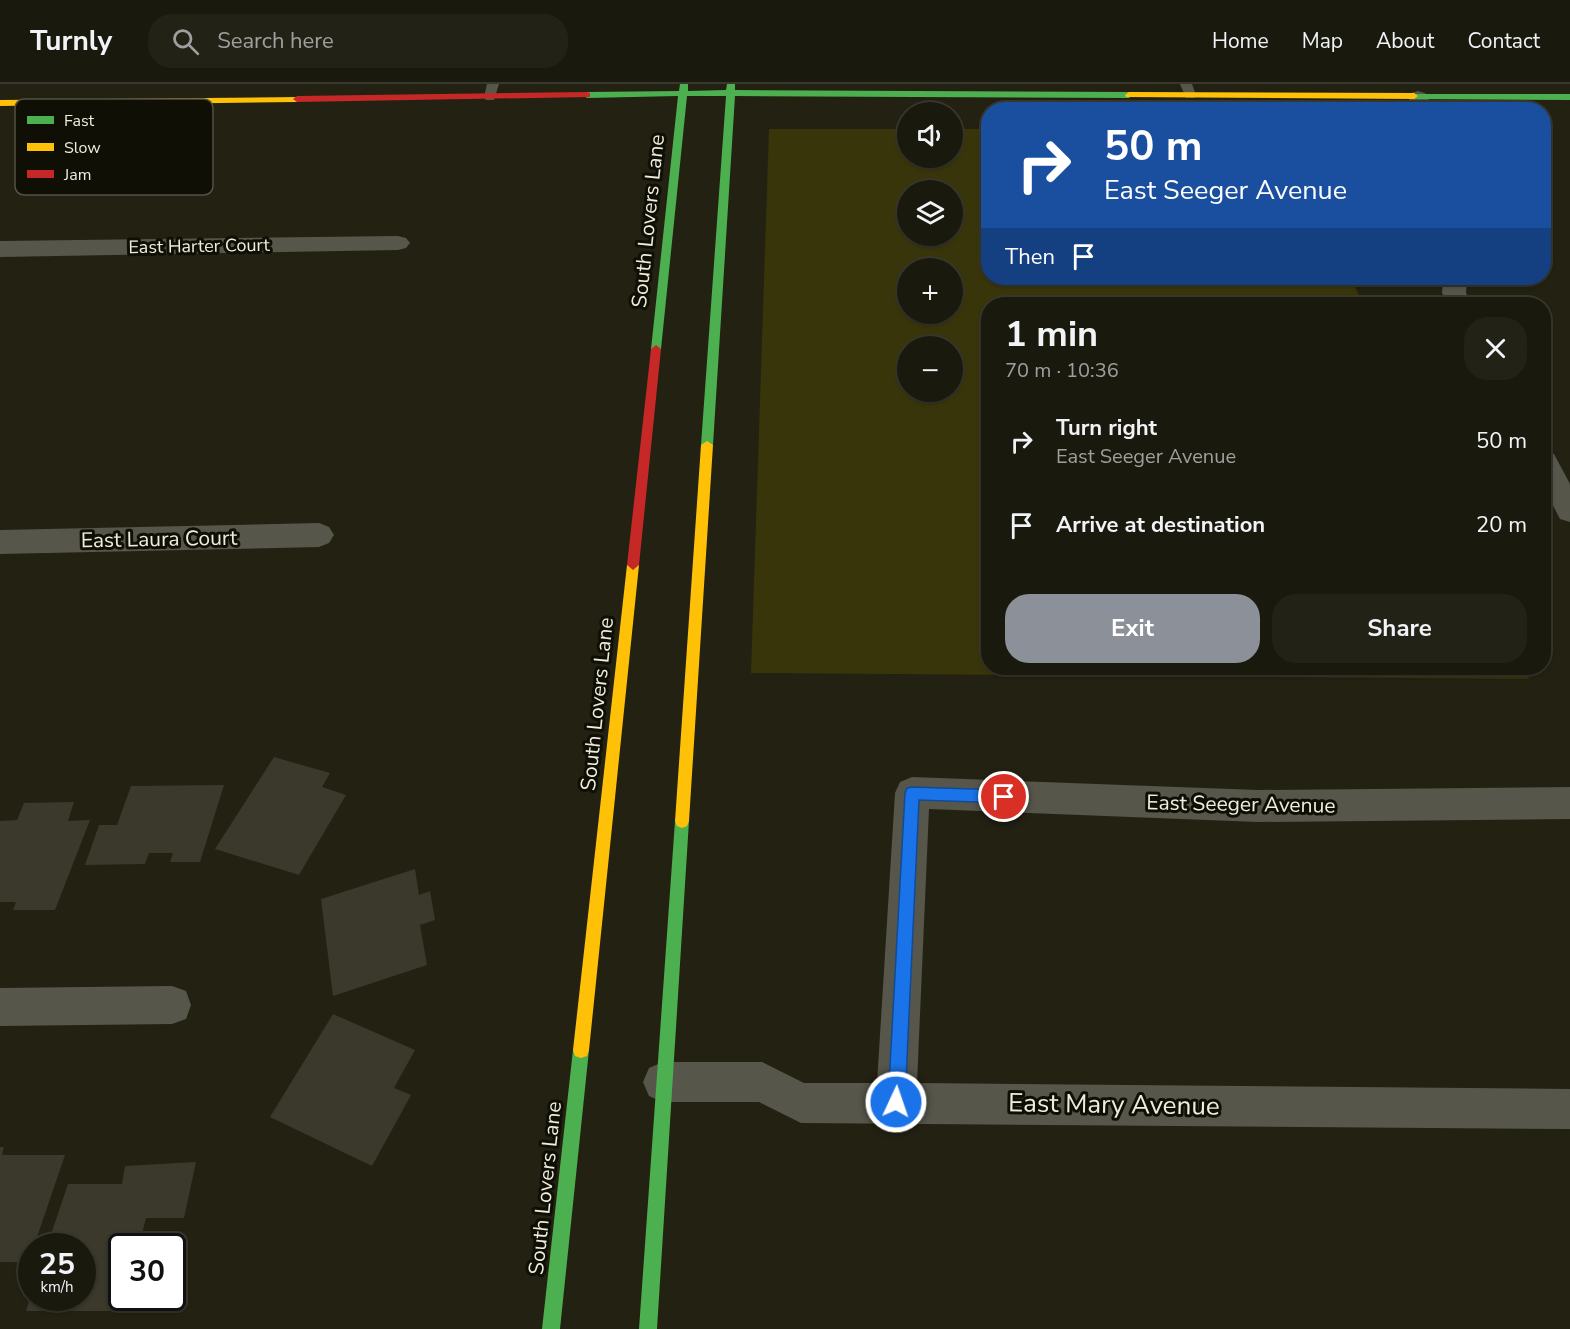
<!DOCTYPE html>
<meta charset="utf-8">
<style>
:root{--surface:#1a190e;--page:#232217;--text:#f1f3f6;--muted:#9fa09e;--line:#38382e;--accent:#8c9099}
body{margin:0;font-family:"Nunito Sans",sans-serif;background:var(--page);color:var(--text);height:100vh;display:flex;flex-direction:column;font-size:22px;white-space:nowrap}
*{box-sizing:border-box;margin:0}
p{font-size:20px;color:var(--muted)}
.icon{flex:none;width:33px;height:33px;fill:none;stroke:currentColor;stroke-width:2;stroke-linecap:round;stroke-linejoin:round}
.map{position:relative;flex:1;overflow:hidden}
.drawer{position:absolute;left:981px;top:213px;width:570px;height:378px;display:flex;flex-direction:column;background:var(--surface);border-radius:24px;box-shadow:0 2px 4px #0004,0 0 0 2px var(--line)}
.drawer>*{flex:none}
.guide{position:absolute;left:981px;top:18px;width:570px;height:183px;border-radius:24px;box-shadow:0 2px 4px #0004,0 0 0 2px var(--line);background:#1a4fa0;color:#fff;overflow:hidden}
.fabs{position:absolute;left:897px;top:18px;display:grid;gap:12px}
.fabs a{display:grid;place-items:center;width:66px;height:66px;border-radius:50%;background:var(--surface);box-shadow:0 2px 4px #0004,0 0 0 2px var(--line);font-size:30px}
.speed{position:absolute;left:18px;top:1149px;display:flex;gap:12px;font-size:30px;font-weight:700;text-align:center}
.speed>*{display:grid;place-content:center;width:78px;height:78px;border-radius:50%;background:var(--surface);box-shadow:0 2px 4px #0004,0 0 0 2px var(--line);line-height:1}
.speed small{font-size:15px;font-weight:400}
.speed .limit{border:3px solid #111;border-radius:9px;background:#fff;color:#111}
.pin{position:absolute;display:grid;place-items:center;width:51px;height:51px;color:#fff;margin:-26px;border:3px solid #fff;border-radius:50%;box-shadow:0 2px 6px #0007}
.me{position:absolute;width:66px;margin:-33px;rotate:3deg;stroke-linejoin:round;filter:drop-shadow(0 0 4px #0008)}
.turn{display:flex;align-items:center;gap:21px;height:126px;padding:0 24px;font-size:27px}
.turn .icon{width:78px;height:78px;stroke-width:2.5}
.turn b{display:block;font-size:42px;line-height:51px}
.then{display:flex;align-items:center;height:57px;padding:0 24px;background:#0003;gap:12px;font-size:22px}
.round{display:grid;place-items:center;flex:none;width:63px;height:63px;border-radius:24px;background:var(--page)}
.head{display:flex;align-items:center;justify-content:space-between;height:102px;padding:0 24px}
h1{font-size:36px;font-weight:700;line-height:45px}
.button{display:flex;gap:12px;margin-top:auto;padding:12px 24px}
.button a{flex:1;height:69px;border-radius:24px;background:var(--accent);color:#fff;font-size:24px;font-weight:700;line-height:69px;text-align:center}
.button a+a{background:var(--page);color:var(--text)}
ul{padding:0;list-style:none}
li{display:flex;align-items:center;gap:18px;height:84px;padding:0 24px}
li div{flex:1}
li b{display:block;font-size:22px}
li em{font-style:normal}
header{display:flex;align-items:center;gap:36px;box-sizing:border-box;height:84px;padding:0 30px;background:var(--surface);border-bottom:2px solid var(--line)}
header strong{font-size:28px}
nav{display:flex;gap:33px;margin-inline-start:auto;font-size:21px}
.search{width:420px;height:54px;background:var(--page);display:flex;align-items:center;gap:15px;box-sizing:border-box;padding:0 21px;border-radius:24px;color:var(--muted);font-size:22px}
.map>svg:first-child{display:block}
.green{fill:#39350b;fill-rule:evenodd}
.building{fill:#3a392b}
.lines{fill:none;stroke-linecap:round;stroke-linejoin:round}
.lane{fill:#56564b;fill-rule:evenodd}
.street{fill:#56564b;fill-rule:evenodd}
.fast{fill:#4caf50;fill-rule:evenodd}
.slow{fill:#ffc107;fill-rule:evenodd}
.jam{fill:#c62828;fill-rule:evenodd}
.route{fill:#1a73e8;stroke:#114b97;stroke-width:1.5}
.labels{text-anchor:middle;stroke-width:6;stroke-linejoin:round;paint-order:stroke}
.far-street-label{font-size:18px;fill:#efeede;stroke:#100f05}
.street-label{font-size:21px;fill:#efeede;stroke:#100f05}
.near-street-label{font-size:26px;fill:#efeede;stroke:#100f05}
.key{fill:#100f05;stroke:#535246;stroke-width:1.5}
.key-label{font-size:16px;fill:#efeede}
</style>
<header>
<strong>Turnly</strong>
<div class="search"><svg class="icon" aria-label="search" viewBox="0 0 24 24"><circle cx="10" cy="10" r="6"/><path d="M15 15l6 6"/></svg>Search here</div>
<nav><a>Home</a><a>Map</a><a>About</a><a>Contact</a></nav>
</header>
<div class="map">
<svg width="1570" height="1245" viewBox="0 0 1570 1245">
<rect width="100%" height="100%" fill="#232112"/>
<path class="green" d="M769 45H907L908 74H952L953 45H988V194H1425L1429 201H1354L1363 220H988V584H1524L1529 595 751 589ZM908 106H952V152H908ZM908 184H952V230H908ZM908 262H952V308H908Z"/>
<path class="building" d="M274 673 330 689 322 703 346 711 299 791 215 765Z
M224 701 200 778H170L173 769H149L145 780 85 781 99 741H117L131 702Z
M74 718 68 737 90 736 55 826H13L16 818H0V737L17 736 24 719Z
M415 785 419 811 430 807 435 836 420 841 427 881 333 912 321 815Z
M333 930 415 966 394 1004 411 1011 372 1082 270 1033Z
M0 1063H4L2 1071H65L34 1162H32L29 1178H0Z
M196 1078 184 1134H146L139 1162H122V1214H126L122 1227H26L30 1214H82V1162H47L68 1100H122L125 1082Z"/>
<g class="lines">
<path class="lane" d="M487 0H499L494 16H486L484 13Z
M1180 0H1192L1196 11 1194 14H1186Z"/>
<path class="street" d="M1418 7 1425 9 1435 26H1414L1408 13 1411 9Z
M398 152 406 154 410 159 406 164 398 166 0 173V157Z
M1443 194H1467L1466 209 1472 220H1448L1442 209Z
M1544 367 1554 370 1570 400V438L1560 435 1544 404Z
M319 439 329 443 334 451 329 459 319 463 0 470V446Z
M912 693 1258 706 1570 703V735L1258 738 929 725 917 999 1570 1005V1045L801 1039 759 1018H663L649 1012 643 998 649 984 663 978H762L804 999H877L895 709 900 698Z
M172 902 186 907 191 921 186 935 172 940 0 942V904Z"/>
<path class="fast" d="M680 0H688V7L726 6 727 0H735V6L1129 8 1133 11 1129 14 735 12 713 361 707 365 701 361 726 12H687L661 265 656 269 651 265 678 12 587 14 583 11 587 8 679 7Z
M1411 10H1570V16L1414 15 1411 14Z
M682 730 687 732 689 737 657 1245H639L675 737 677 732Z
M581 958 587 960 589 966 560 1245H542L573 966 575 960Z"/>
<path class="slow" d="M1129 8 1414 9 1418 12 1414 15 1126 13 1125 11Z
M300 13 301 15 297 18 0 22V16Z
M707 357 713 361 689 737 687 742 682 744 677 742 675 737 701 361Z
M633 476 639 481 589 966 587 972 581 974 575 972 573 966 627 481Z"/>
<path class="jam" d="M587 8 590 9V13L297 18 293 15 297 12Z
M656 261 661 265 639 481 633 486 627 481 651 265Z"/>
</g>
<path class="route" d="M912 703 1004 706 1009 708 1011 713 1009 717 1004 719 919 716 905 1018 902 1024 896 1027 890 1024 888 1018 905 709 907 704Z"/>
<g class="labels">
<g class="far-street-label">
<text transform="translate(199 162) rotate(-1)" y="6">East Harter Court</text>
</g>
<g class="street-label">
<text transform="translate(648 137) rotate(-84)" y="7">South Lovers Lane</text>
<text transform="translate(159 455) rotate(-1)" y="7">East Laura Court</text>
<text transform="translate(597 620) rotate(-84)" y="7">South Lovers Lane</text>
<text transform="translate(1241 720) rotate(1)" y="7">East Seeger Avenue</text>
<text transform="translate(545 1104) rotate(-84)" y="7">South Lovers Lane</text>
</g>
<g class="near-street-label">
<text transform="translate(1114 1020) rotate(1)" y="9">East Mary Avenue</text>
</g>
</g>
<rect x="15" y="15" width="198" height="96" rx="9" class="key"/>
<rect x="27" y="32" width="27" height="8" fill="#4caf50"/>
<rect x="27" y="59" width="27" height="8" fill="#ffc107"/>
<rect x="27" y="86" width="27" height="8" fill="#c62828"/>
<g class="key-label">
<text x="64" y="42">Fast</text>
<text x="64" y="69">Slow</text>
<text x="64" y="96">Jam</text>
</g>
</svg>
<div class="fabs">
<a><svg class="icon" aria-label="sound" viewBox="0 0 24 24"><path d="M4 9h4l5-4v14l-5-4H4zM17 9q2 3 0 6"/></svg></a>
<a><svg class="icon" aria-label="layers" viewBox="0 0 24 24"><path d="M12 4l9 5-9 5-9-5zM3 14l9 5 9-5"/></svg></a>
<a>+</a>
<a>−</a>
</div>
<div class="speed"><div>25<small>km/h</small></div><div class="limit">30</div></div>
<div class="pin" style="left:1004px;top:713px;background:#d93025"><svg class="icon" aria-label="arrive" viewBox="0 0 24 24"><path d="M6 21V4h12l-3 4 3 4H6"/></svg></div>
<svg class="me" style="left:896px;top:1018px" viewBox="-20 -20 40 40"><circle r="17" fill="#1a73e8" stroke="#fff" stroke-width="3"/><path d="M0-11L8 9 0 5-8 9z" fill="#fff"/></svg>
<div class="guide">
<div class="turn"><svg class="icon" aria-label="right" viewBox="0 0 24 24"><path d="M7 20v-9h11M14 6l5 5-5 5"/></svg><div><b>50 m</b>East Seeger Avenue</div></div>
<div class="then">Then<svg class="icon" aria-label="arrive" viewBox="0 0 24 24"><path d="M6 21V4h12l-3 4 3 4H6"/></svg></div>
</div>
<section class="drawer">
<div class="head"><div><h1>1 min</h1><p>70 m · 10:36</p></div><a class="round"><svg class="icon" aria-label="close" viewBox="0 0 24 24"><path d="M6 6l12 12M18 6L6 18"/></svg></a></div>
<ul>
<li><svg class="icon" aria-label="right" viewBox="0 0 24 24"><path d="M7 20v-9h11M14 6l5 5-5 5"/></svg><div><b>Turn right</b><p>East Seeger Avenue</p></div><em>50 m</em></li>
<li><svg class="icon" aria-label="arrive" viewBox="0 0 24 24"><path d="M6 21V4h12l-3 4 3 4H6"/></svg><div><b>Arrive at destination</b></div><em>20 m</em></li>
</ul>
<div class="button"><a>Exit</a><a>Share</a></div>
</section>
</div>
